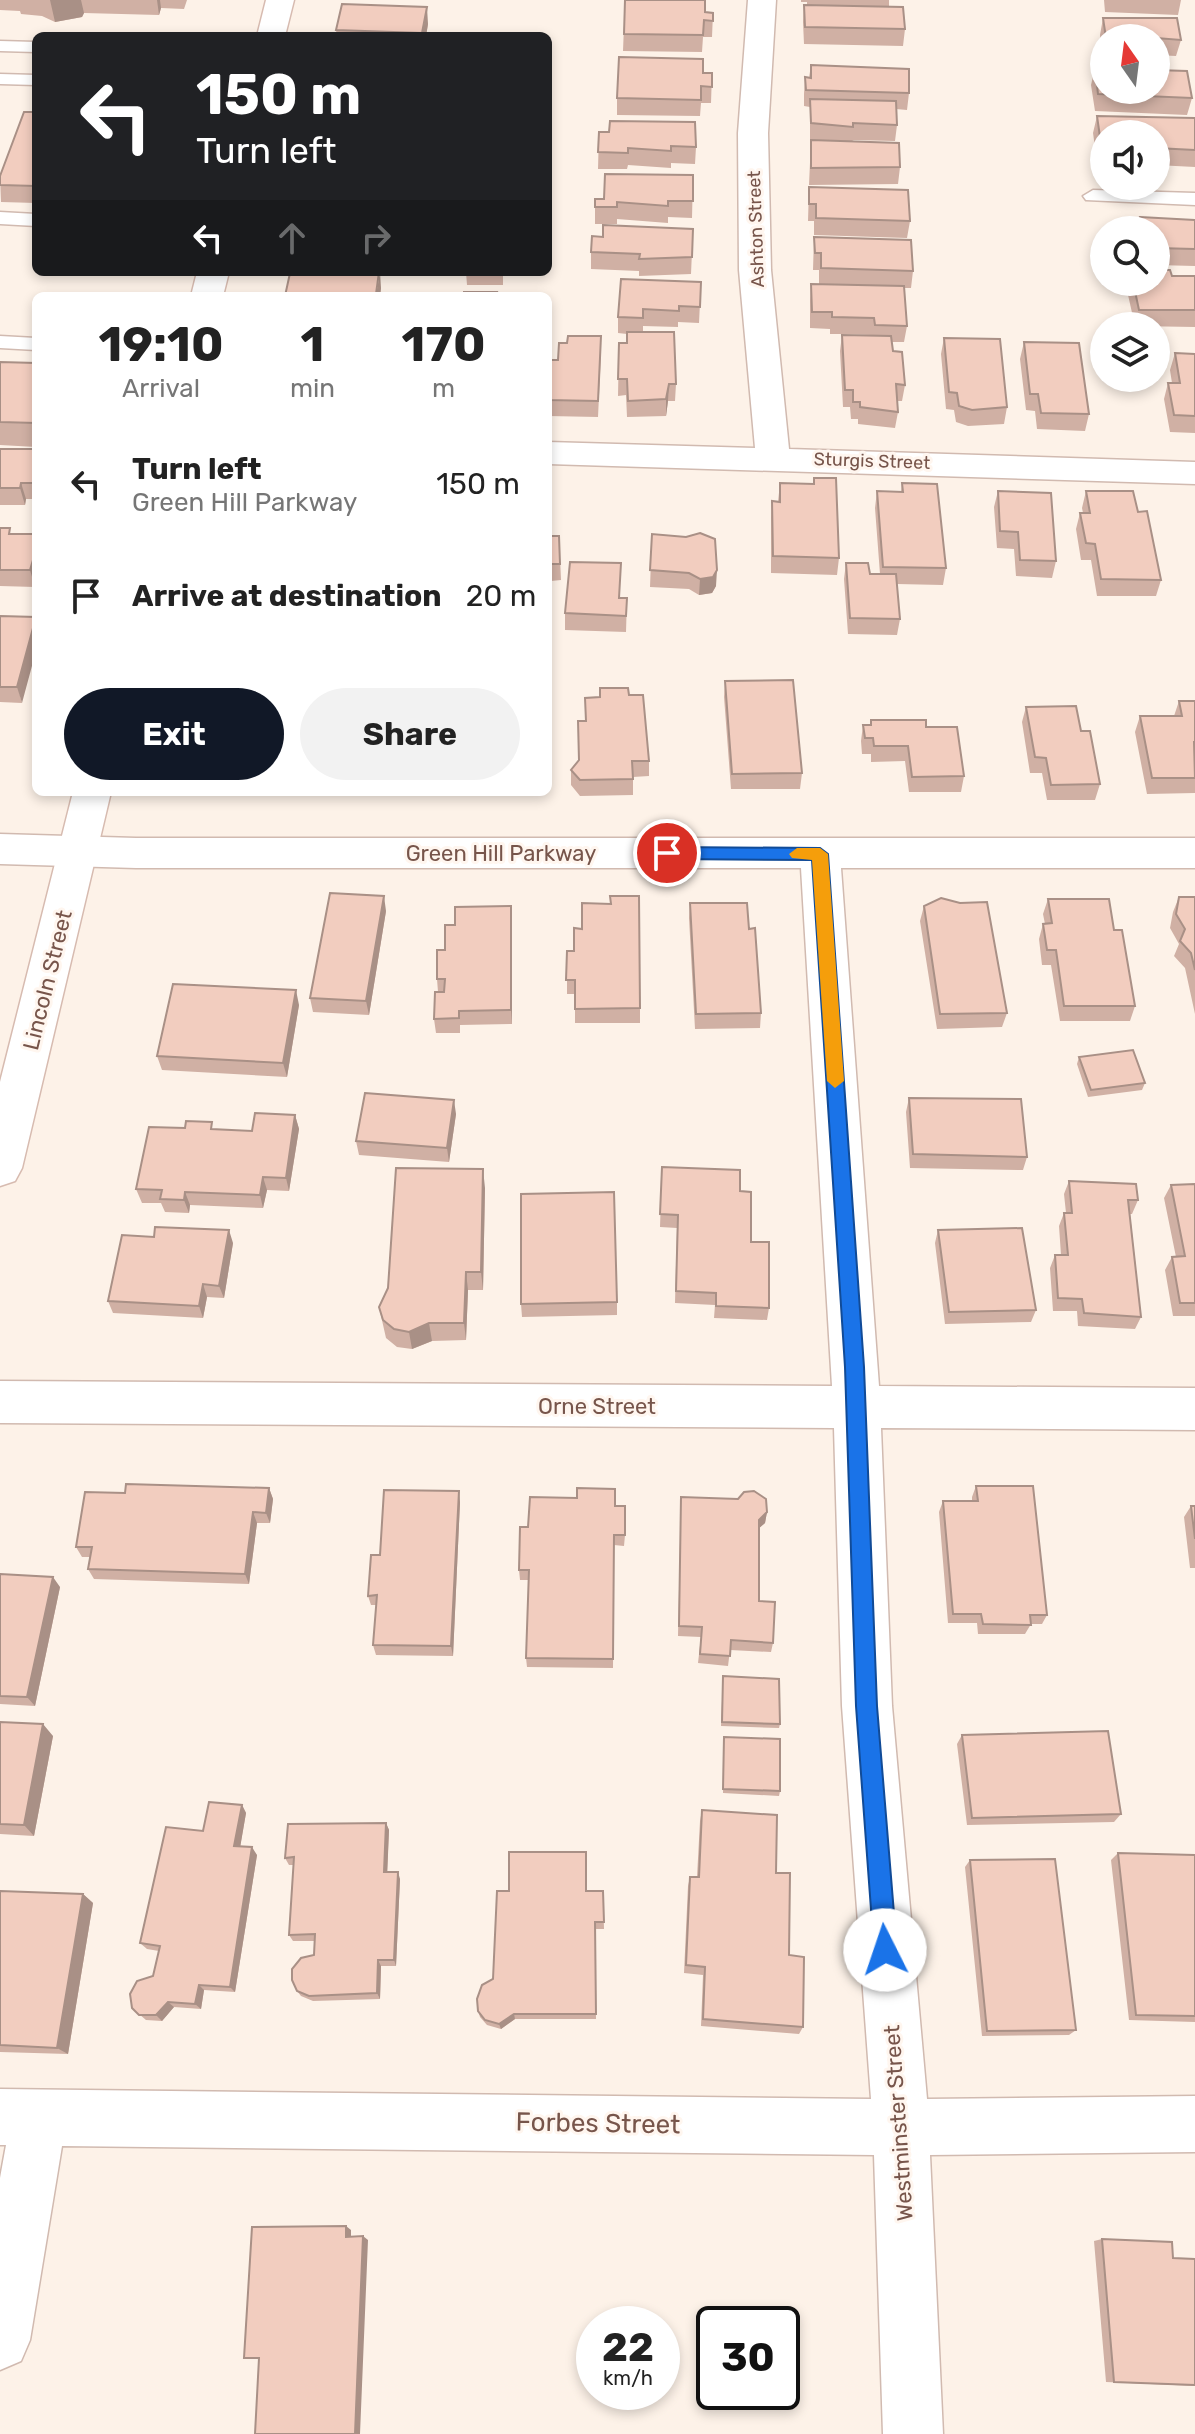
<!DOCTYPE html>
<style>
:root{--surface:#fff;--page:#f2f2f2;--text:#222;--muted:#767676;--accent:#111827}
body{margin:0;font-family:Rubik,sans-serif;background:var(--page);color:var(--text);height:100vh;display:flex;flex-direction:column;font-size:30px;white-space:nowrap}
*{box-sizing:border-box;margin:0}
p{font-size:26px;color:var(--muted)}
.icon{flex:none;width:44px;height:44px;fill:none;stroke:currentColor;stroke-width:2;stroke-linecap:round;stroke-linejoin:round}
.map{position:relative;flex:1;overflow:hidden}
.panel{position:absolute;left:32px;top:292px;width:520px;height:504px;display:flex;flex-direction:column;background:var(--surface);border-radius:12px;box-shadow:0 4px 12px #0003}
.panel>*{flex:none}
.hud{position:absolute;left:32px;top:32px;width:520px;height:244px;border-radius:12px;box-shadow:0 4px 12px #0003;background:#202124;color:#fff;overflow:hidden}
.needle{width:52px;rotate:346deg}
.fabs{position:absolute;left:1090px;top:24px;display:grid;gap:16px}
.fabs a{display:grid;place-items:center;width:80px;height:80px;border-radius:50%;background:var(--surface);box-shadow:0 4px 12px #0003;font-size:40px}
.speed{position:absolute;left:576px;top:2306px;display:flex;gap:16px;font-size:40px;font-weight:700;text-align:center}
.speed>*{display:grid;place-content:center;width:104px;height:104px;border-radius:50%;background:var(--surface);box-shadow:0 4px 12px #0003;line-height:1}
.speed small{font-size:20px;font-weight:400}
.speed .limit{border:4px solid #111;border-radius:12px;background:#fff;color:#111}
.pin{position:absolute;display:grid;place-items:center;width:68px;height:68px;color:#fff;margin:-34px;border:4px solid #fff;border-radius:50%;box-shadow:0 2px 8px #0007}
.me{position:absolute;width:88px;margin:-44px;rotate:356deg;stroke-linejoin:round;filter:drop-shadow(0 0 6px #0008)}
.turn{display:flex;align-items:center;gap:28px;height:168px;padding:0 32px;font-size:36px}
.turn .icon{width:104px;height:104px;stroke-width:2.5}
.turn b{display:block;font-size:56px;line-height:68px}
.lanes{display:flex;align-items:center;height:76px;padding:0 32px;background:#0003;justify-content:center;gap:40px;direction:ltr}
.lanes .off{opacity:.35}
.eta{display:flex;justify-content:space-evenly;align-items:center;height:136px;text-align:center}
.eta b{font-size:48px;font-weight:700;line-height:56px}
.action{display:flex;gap:16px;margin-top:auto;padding:16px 32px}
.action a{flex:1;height:92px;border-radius:48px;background:var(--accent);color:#fff;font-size:32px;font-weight:700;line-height:92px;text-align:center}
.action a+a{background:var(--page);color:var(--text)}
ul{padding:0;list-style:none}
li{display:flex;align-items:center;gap:24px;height:112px;padding:0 32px}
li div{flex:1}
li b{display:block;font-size:30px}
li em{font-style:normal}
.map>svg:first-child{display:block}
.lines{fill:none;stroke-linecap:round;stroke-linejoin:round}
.service-casing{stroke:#d1bab0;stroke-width:3}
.minor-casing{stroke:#d1bab0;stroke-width:3}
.secondary-casing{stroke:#d7bbb0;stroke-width:3}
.service{fill:#fff;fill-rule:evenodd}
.minor{fill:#fff;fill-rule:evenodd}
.secondary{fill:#fff;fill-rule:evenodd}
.wall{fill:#d0b0a4}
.shaded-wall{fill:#a99086}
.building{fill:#f2cdbf;stroke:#a99086;stroke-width:2}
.route{fill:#1a73e8;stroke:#114b97;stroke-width:2}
.slow{fill:#f59e0b}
.labels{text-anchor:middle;stroke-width:6;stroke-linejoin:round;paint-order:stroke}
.far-street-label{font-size:18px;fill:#77554b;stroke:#fff6ef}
.street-label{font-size:22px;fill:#77554b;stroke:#fff6ef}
.near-street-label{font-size:26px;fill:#77554b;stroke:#fff6ef}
</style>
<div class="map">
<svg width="1195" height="2434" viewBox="0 0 1195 2434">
<rect width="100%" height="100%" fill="#fdf2e8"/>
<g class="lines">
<g class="service-casing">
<path id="service" d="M0 41 36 42V52L0 51Z
M0 74 36 75V85L0 84Z
M1093 190 1195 193V205L1086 200 1083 196Z
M0 212 36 214V226L0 224Z
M0 336 36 338V350L0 348Z"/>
</g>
<g class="minor-casing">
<path id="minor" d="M748 0H776L768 133 771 270 789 449 1195 462V484L548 464V442L755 448 739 270 738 133Z
M0 834 136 838H1195V868H841L879 1386 1195 1388V1430L881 1428 892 1706 927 2099 1195 2096V2152L930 2155 943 2434H883L874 2155 62 2146 30 2340 21 2361 0 2370V2178L6 2145H0V2089L871 2099 842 1706 834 1428 0 1423V1381L832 1386 801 868H136L0 864Z"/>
</g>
<g class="secondary-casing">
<path id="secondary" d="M266 0H294L285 36H257Z
M197 272H229L223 296H191Z
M73 792H111L22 1168 15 1181 0 1186V1082Z"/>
</g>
<use href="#service" class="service"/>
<use href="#minor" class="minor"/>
<use href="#secondary" class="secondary"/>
</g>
<path class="wall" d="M0 0H187L184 9 161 8 159 15 84 13 82 17 55 22 42 16 21 14 20 11 0 10Z
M625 0 705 12 713 13 712 37H703L702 52 623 51Z
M801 0H889V7L905 29 903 46 804 44 803 22 804 5H807V2H801Z
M1104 0H1181L1178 15 1105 12Z
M1103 18 1181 40 1176 56 1156 55V38H1104L1103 61 1100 35Z
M428 24 426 36H337L336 30Z
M811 65 909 93 907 110 896 109 897 125 895 141 852 140 900 167 898 184 809 185 811 140H810V107L804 106V94L805 77 809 78Z
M1095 68 1192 98 1187 115 1095 111 1091 85Z
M703 73H712L711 103H701L700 116 617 115V98Z
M36 112V203L1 202 0 176Z
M1097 116 1195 118V167L1156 165V134H1104V161H1097L1093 133Z
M599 132H609L696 147 695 164 671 163V168L628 165 627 169H598Z
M693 175 692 218 668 217V223L617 219V224H595V199H604Z
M809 187 910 221 907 238 814 235V221H808Z
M1140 217 1195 220V266L1156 265V230H1116L1118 222 1138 223Z
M693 229 691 274 639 276V271L591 269V252L603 237Z
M814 237 913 271 911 288H904L907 326 904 342H892L893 351 905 385 902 401H897L898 412 895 428 858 424V419H851L850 407H843L840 351 842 335 872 334H830V329L810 328V301L811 284H819V270H813Z
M466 272H503V285H467Z
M1172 276H1195V327L1135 326 1126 286 1127 282H1156Z
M701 282 699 323 678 322V327L643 326V332L676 384 675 401H668L666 416 627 417 626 395 618 396 619 343H627V334L618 333V317Z
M381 288 380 296H285Z
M944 338 1007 407 1004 424 968 426 956 422 954 410 946 409 941 354Z
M1024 342 1089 414 1085 431 1037 429 1035 411 1026 410 1020 359Z
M601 353 598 417 548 416V385L558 360Z
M1175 353 1195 354V433L1170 432 1164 399 1168 383H1172L1170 370Z
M0 362 36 363V447L0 445Z
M0 449H36V499H26L25 505H0Z
M814 478 839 558 837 575 771 573V518L772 501 778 502 780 483 813 484Z
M902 483 946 568 943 585 897 584 900 619 897 635 848 634 844 579 846 563 870 574H880L875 508 877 491 901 492Z
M998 491 1056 561 1052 578 1016 576 1014 549 997 548 994 507Z
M1086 491 1138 512 1161 580 1156 596H1097L1091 560H1081L1076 529 1080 513H1083L1082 508Z
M0 528 12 534H36L35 587 0 586Z
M652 534 716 586 712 593 699 595 689 589 650 587Z
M548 536H559L561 580 551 581V585L548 586Z
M627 598 626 632 565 630V613Z
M0 616 22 703 0 702Z
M725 681 802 773 800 789H731L724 697Z
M629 695 649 761V776L633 777V795L580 796 571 785V770L579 760 586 721Z
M1179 701H1195V793L1147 794 1135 732 1140 716H1174Z
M1026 707 1081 731 1100 784 1095 800H1047L1042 773H1030L1022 722Z
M871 720 926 727 964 776 961 792H909L905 761 871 762V754H862L861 741 863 725H870Z
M1179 897H1195V1014L1185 968 1174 956 1179 944 1170 928 1173 912Z
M1048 899 1114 930 1135 1006 1130 1021H1060L1051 965H1042L1039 939 1043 924H1045L1043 914Z
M690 903 749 929 761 1013 760 1028 695 1029 689 918Z
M960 903 1007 1013 1002 1027 937 1029 920 921 924 906Z
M511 906 512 1024 460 1025V1033H436L434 1019 438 992 437 979 445 950 455 925Z
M386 911 369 1015 313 1012 310 998Z
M567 951 640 1008V1023H575V994H567Z
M299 1005 287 1077 162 1070 157 1056Z
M1079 1057 1145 1083 1142 1090 1088 1097 1077 1064Z
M909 1098 1027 1157 1023 1170 910 1168 906 1112Z
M456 1114 449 1162 359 1155 356 1141Z
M295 1115 299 1129 289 1191 267 1190 263 1208 190 1205 189 1213 165 1212 161 1203H142L136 1189 214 1129 252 1131Z
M662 1167 740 1191 751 1242 769 1308 767 1320 714 1318 715 1305 675 1303 677 1228 660 1227Z
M1069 1181 1138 1200 1132 1214H1130L1141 1317 1135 1329 1078 1326 1077 1311H1053L1050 1268 1055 1255H1061L1059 1226 1064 1213H1066L1064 1194Z
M1195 1184V1316H1173L1165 1270 1172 1257H1176L1164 1198 1171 1185Z
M485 1188 483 1290H468L466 1340 432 1341 412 1349 397 1347 386 1338 379 1307Z
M938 1230 1036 1310 1031 1322 945 1324 935 1243Z
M233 1243 224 1298 207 1297 203 1318 113 1313 108 1301Z
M617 1302V1315L522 1317 521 1304Z
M976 1486 1047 1615 1042 1624H1031L1025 1634H978L977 1623H948L939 1512 943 1501H972V1497Z
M269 1488 273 1499 270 1523H257L249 1584 94 1579 88 1569 90 1557H82L76 1547 125 1493Z
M681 1497 767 1512 765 1523 759 1528V1601L773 1643 771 1652 730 1650 728 1666 698 1663 701 1637 678 1636Z
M460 1502 453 1656 376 1655 373 1645 376 1605H371L368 1596 380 1555Z
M615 1506 625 1535 624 1546 614 1545 613 1668 527 1667 526 1658 529 1580H520L519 1570 528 1527Z
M1191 1506H1195V1568H1190L1184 1517Z
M0 1574 60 1587 35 1706 0 1704Z
M723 1676 780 1724 779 1728 721 1726Z
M0 1722 53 1736 34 1836 0 1834Z
M962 1735 1121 1814 1114 1822 967 1825 957 1744Z
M724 1737 780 1791 779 1796 723 1793Z
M242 1805 246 1813 240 1847 257 1855 235 1992 204 1990 201 2009 174 2007 162 2021 146 2020 132 2008 153 1976 159 1951 147 1949 140 1943 203 1831Z
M702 1810 776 1873 789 1955 803 2027 799 2034 701 2026 703 1975 684 1973 688 1886 690 1877H697L700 1821Z
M386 1823 389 1830 387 1872 400 1879 396 1966H381L380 1999 313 2001 301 1996 297 1991 314 1955V1941H293L289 1935 294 1865H289L285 1858Z
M1118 1853 1195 1855V2022L1129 2020 1111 1860Z
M970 1860 1076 2030 1069 2035 982 2036 965 1867Z
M0 1891 83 1894 93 1903 68 2054 0 2052Z
M586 1891H603L604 1929H595L596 2019H515L501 2029 487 2025 480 2017 478 2011 493 1979Z
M1102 2239 1173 2258 1195 2386 1106 2382 1094 2241Z"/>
<path class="shaded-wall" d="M50 0H81L84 13 82 17 55 22Z
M157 0H160L161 8 159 15Z
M427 7 428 24 426 36H422Z
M380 272 381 288 380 296H376Z
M669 384 668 401 666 416V399Z
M21 483 26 499 25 505 20 488Z
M35 550 36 553 35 587 30 570Z
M717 570 716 586 712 593 699 595 700 579Z
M36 617V651L22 703 17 687Z
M384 896 386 911 369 1015 366 1001Z
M511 906 512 921V1024L511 1010Z
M296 990 299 1005 287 1077 283 1063Z
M454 1100 456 1114 449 1162 447 1148Z
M295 1115 299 1129 289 1191 286 1178Z
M483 1169 485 1188 483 1290 481 1272Z
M263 1177 267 1190 263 1208 260 1195Z
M185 1192 190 1205 189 1213 184 1200Z
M229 1230 233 1243 224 1298 219 1286Z
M466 1272 468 1290 466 1340 464 1323Z
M203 1284 207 1297 203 1318 199 1306Z
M429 1323 432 1341 412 1349 409 1332Z
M269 1488 273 1499 270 1523 266 1513Z
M459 1491 460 1502 453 1656 451 1646Z
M253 1512 257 1523 249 1584 245 1574Z
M767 1512 765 1523 757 1530 759 1520Z
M53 1577 60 1587 35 1706 27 1697Z
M43 1724 53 1736 34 1836 24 1825Z
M242 1805 246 1813 239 1854 234 1846Z
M386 1823 389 1830 387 1879 384 1872Z
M252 1847 257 1855 235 1992 230 1987Z
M398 1872 400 1879 396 1966 394 1960Z
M83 1894 93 1903 68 2054 57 2048Z
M378 1960 381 1966 380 1999 377 1993Z
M199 1985 204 1990 201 2009 195 2004Z
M168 2002 174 2007 162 2021 156 2015Z
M514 2014 515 2019 501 2029 499 2024Z
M346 2226 351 2230V2240L346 2237Z
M363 2236 368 2240 360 2434H355Z"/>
<path class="building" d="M625 0H705V12L713 13V21L704 20 703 35 624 34Z
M342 4 427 7 422 33 336 30Z
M804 5 903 7 905 29 805 27Z
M1103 18H1177L1181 40 1156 38H1106Z
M619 57 703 59V73H712V87L701 86V100L617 98Z
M811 65 909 69V93L806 90 805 77 811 78Z
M1095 68H1104V90H1156V70L1187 71 1192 98 1098 94Z
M810 99 896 101 897 125 853 123V127L811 123Z
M24 112H36V186L0 185V176Z
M1097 116 1195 118V150L1156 148V134H1104V144H1101Z
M610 121 695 122 696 147 671 146V151L628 148V153L598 152 599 132H609Z
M811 140 899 143 900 167 811 168Z
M605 174 693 175V201H668V206L617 202V207H595V199H604Z
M809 187 908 190 910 221 816 218V204H809Z
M1140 217 1195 220V249L1156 248V230H1119L1118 222 1141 223Z
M603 225 693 229 692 257 639 259 640 254 591 252 592 236 603 237Z
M814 237 911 240 913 271 821 268V253H815Z
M1156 270H1170L1172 276H1195V310H1139L1133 282H1156Z
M379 272 376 294 343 293V296H285L290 273Z
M621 279 701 282 700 307 679 306V311L643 309V318L618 317Z
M811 284 904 286 907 326 875 325 874 318 832 317V312H812Z
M464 292H497L496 296H464Z
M627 332H674L676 384H669L666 399 628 401 627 379H618L619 343H627Z
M842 335 891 336 893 351 902 352 905 385 896 384 898 412 860 407V402H853V390H845Z
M568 336H601L598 401 548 400 550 360H558L559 343H567Z
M944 338 1000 339 1007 407 972 410 959 406 957 393 949 392Z
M1024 342 1079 343 1089 414 1041 413 1038 394H1030Z
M1175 353 1195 354V416L1174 415 1168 383H1180Z
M0 362 36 363V423L0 422Z
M0 449H36V483H21L20 488H0Z
M814 478H836L839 558 773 556 772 501 780 502V483L814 484Z
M902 483 937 484 946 568 883 567 877 491 903 492Z
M998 491 1051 493 1056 561 1020 560 1018 532 1000 531Z
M1086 491H1133L1138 512 1147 511 1161 580 1101 579 1095 544 1086 543 1080 513H1090Z
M0 528H10L9 534H36V550L30 570H0Z
M700 533 715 539 717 570 713 577 700 579 689 573 650 570 652 534 686 537Z
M548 536H559L560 564H550V569H548Z
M570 562 621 563 619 598H627L626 616 565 613Z
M846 563H868L870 574H896L900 619 850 618Z
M0 616 36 617 17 687H0Z
M793 680 802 773 732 774 725 681Z
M600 688H628L629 695H643L649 761H632L633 779 580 780 571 770 579 760 578 721H586L585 698 600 697Z
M1179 701H1195V742H1194L1195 778H1152L1140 716H1182Z
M1076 706 1081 731H1090L1100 784 1051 785 1046 758 1035 757 1026 707Z
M871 720H926V727H957L964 776 912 777 908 746H874L873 738H865L863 725H871Z
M330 893 384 896 366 1001 310 998Z
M610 896H639L640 1008 575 1009V980H566L567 951H574V928L582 929V903L611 904Z
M1179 897H1195V970L1191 953 1180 941 1185 929 1176 914Z
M941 898 960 903 987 902 1007 1013 940 1014 924 906Z
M1048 899H1109L1114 930H1122L1135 1006H1064L1056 950H1047L1043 924 1052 923Z
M690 903H747L749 929 755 928 761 1013 696 1014Z
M511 906V1010L459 1011V1018L434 1019 435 992H444L445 979H437V950H445V925H455V907Z
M173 984 296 990 283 1063 157 1056Z
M1133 1050 1145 1083 1091 1090 1079 1057Z
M365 1093 454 1100 447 1148 356 1141Z
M909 1098 1021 1099 1027 1157 913 1154Z
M255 1113 295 1115 286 1178 263 1177 260 1195 185 1192 184 1200 160 1199 162 1190 136 1189 149 1127 185 1128 186 1121 212 1122 211 1129 252 1131Z
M662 1167 740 1170V1191L751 1192V1242H769V1308L716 1306V1293L676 1291 678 1215 660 1214Z
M396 1168 483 1169 481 1272H466L464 1323H429L409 1332 394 1329 383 1320 379 1307 388 1288Z
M1069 1181 1136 1184 1138 1200H1128L1141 1317 1084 1313 1082 1299 1058 1298 1055 1255H1068L1064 1213H1072Z
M1195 1184V1303H1180L1172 1257 1185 1256 1171 1185Z
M614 1192 617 1302 521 1304V1194Z
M155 1227 229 1230 219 1286 203 1284 199 1306 108 1301 122 1235 154 1237Z
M1022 1228 1036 1310 949 1312 938 1230Z
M126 1484 269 1488 266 1513 253 1512 245 1574 88 1569 92 1547H76L85 1492 125 1493Z
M976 1486H1033L1047 1615H1030L1031 1625 983 1624 981 1614H953L943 1501H978Z
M577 1488 615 1489V1506H625V1535H614L613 1659 526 1658 529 1570H519L520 1527H528L530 1497 577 1498Z
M384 1490 459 1491 451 1646 373 1645 377 1595 368 1596 371 1555H380Z
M754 1491 766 1499 767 1512 759 1520V1601L775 1602 773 1643 731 1640 730 1656 700 1654 702 1627 679 1626 681 1497 738 1499 744 1492Z
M1191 1506H1195V1539Z
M0 1574 53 1577 27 1697 0 1696Z
M723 1676 779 1679 780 1724 722 1722Z
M0 1722 43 1724 24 1825 0 1824Z
M1108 1731 1121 1814 972 1818 962 1735Z
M724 1737 780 1739V1791L723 1789Z
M209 1802 242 1805 234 1846 252 1847 230 1987 199 1985 195 2004 168 2002 156 2015H139L132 2008 130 1994 137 1981 153 1976 160 1946 140 1943 166 1827 203 1831Z
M702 1810 777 1815 776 1873H790L789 1955 804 1957 803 2027 703 2019 705 1967 686 1965 690 1877H699Z
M386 1823 384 1872H398L394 1960H378L377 1993 309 1996 297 1991 292 1980V1969L301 1958 314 1955 315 1934 289 1935 294 1857 285 1858 288 1824Z
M509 1852H586V1891H603L604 1922H595L596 2014H514L499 2024 485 2020 478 2011 477 1999 482 1985 493 1979 497 1891H509Z
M1118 1853 1195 1855V2016L1136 2015Z
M1055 1859 1076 2030 987 2031 970 1860Z
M0 1891 83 1894 57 2048 0 2045Z
M346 2226V2237L363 2236 355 2434H255L259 2358H244L252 2227Z
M1102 2239 1172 2242 1173 2258 1195 2259V2385L1114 2382Z"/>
<path class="route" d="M667 847 820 848 828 854 864 1367 877 1706 897 1950 893 1958 885 1961 878 1958 874 1950 856 1706 845 1367 812 860 667 859 659 853Z"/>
<path class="slow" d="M797 848H820L828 854 844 1081 835 1088 827 1081 812 860 792 858 789 854Z"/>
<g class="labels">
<g class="far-street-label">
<text transform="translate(756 229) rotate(-92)" y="6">Ashton Street</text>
<text transform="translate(872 461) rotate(2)" y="6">Sturgis Street</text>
</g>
<g class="street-label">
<text x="501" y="861">Green Hill Parkway</text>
<text transform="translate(47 980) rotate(-76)" y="8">Lincoln Street</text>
<text x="597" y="1414">Orne Street</text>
<text transform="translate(898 2123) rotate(-94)" y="8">Westminster Street</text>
</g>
<g class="near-street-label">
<text transform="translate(598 2123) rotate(1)" y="9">Forbes Street</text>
</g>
</g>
</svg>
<div class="fabs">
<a><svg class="needle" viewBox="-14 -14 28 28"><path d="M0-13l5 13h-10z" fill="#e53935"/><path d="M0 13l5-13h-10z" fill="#767676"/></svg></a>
<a><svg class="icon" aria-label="sound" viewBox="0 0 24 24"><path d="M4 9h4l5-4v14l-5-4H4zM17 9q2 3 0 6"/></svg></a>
<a><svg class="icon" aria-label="search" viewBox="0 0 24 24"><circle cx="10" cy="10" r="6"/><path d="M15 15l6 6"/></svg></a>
<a><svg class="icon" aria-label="layers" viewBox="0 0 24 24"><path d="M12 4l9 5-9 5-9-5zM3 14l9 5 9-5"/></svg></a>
</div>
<div class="speed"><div>22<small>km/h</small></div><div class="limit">30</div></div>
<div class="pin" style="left:667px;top:853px;background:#d93025"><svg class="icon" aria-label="arrive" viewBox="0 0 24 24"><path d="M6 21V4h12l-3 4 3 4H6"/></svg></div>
<svg class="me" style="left:885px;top:1950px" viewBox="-20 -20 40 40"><circle r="19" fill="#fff"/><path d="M0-13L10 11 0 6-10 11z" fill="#1a73e8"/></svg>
<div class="hud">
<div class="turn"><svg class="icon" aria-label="left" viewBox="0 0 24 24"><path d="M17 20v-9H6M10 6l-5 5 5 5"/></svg><div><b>150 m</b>Turn left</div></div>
<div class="lanes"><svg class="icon" aria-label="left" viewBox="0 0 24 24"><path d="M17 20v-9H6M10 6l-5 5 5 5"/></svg><svg class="icon off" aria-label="ahead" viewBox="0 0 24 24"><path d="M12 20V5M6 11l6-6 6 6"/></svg><svg class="icon off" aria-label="right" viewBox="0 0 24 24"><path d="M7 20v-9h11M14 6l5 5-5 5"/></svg></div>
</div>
<section class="panel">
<div class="eta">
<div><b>19:10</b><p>Arrival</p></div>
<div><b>1</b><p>min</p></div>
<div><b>170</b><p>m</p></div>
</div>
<ul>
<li><svg class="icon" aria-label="left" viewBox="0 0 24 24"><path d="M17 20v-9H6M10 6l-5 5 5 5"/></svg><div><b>Turn left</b><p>Green Hill Parkway</p></div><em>150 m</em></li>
<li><svg class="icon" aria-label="arrive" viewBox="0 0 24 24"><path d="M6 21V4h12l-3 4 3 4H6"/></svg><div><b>Arrive at destination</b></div><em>20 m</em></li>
</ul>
<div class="action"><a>Exit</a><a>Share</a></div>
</section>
</div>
